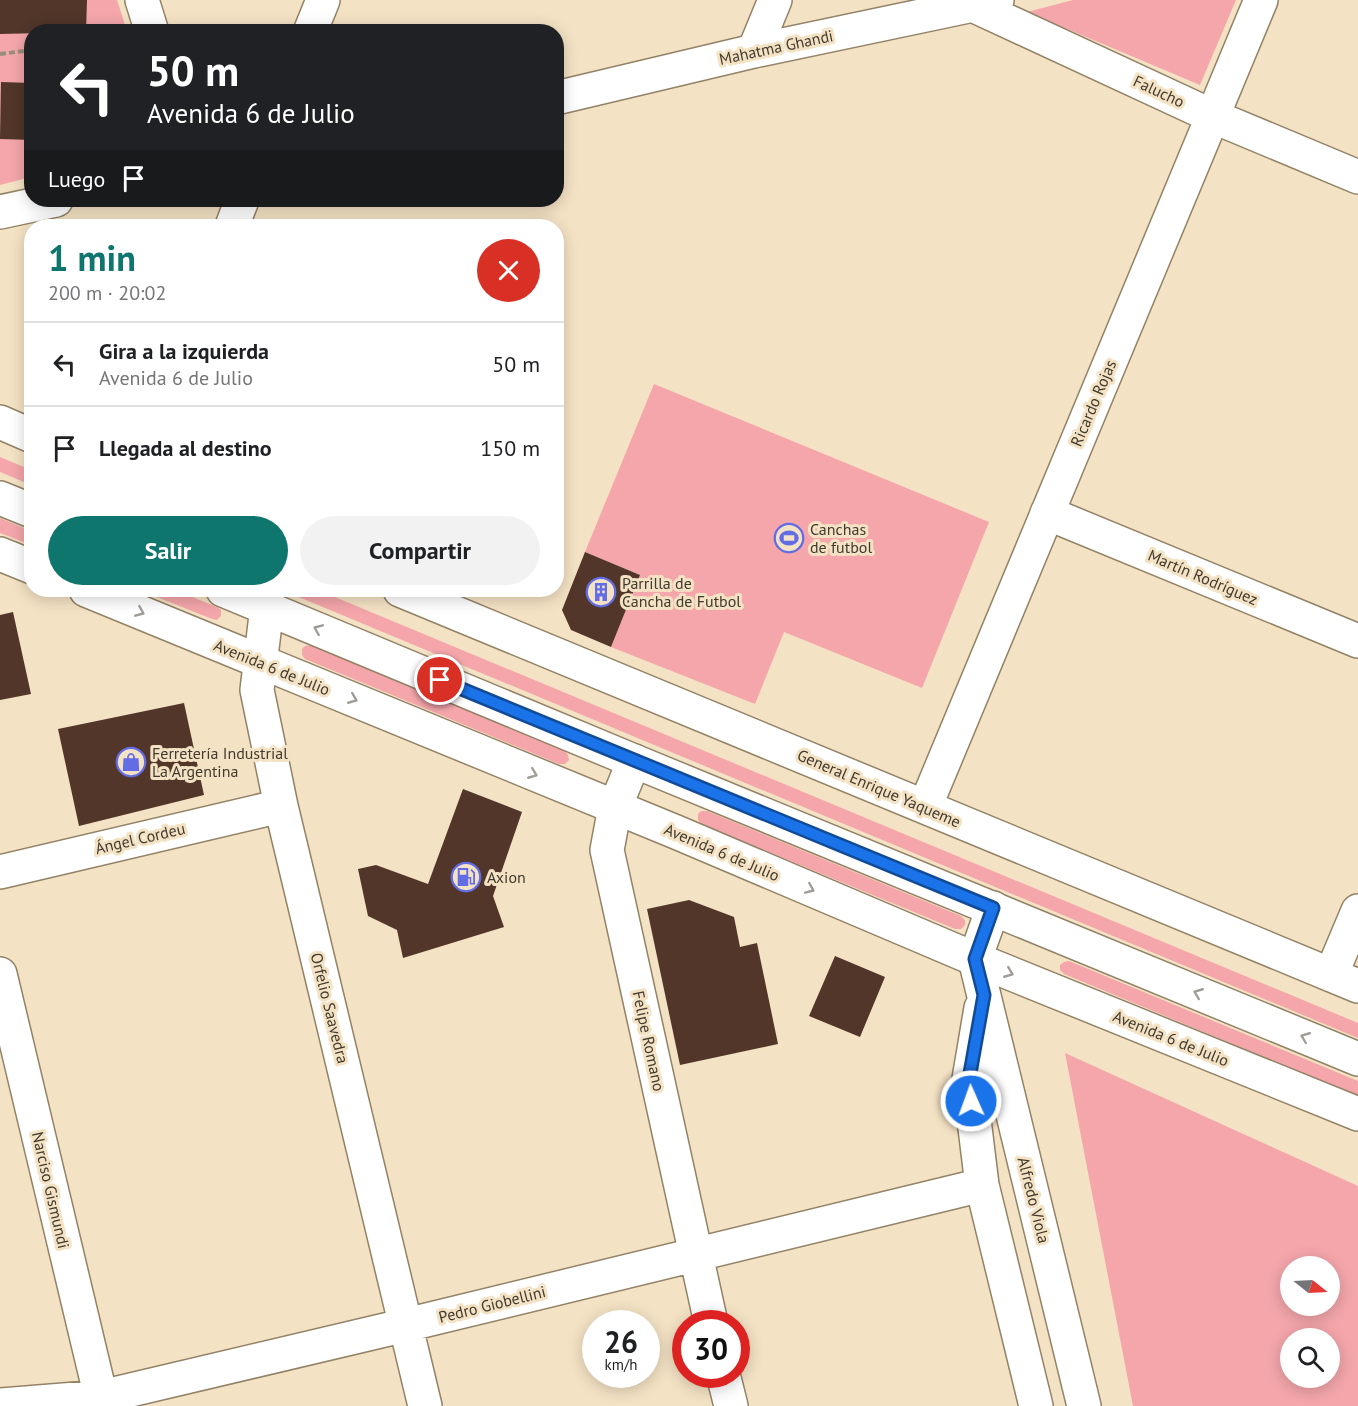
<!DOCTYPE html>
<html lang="es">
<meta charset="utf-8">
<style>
:root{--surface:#fff;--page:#f2f2f2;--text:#202124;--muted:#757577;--line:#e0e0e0;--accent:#0f766e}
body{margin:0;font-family:"PT Sans",sans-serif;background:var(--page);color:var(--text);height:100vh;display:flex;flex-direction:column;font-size:22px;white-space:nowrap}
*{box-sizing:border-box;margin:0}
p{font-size:20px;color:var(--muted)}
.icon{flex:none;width:33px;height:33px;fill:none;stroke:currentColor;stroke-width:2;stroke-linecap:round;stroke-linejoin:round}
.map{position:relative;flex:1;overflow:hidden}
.side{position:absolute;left:24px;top:219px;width:540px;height:378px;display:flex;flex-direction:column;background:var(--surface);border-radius:24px;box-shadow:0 3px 15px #0003}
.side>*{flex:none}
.top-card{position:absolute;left:24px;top:24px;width:540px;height:183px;border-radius:24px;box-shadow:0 3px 15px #0003;background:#202124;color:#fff;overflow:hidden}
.needle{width:39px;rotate:108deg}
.tools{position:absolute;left:1280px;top:1256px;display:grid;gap:12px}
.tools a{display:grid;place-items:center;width:60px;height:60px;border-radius:50%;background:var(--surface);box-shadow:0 3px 15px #0003;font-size:30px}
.speed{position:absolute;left:582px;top:1310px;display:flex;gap:12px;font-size:30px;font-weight:700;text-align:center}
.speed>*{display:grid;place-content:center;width:78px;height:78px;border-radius:50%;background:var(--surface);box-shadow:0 3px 15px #0003;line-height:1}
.speed small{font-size:15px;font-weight:400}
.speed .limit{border:9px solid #d22;background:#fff;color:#111}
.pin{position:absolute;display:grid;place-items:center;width:51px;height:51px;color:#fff;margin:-26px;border:3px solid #fff;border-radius:50%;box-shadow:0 2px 6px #0007}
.me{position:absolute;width:66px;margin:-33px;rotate:358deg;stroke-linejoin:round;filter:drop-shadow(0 0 4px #0008)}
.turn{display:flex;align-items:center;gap:21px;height:126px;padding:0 24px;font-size:27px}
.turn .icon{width:78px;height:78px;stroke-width:2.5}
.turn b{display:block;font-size:42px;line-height:51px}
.then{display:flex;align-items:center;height:57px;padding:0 24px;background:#0003;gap:12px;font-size:22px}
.round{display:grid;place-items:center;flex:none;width:63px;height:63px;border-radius:32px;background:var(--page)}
.head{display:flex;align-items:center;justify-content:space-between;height:102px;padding:0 24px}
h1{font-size:36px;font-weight:700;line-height:45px;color:var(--accent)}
.cta{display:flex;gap:12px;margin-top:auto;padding:12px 24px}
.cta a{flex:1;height:69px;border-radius:36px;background:var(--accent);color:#fff;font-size:24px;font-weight:700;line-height:69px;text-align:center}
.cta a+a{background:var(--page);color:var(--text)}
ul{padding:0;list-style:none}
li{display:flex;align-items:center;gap:18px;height:84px;padding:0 24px;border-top:2px solid var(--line)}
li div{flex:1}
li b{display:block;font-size:22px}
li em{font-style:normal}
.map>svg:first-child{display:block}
.green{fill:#f4a6ab;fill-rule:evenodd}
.building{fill:#513629}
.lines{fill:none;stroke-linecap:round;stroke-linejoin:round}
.minor-casing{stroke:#928266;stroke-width:36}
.major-casing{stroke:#928266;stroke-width:36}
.path{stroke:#998d78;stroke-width:4;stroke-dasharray:6 3;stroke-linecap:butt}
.minor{stroke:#fff;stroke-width:33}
.major{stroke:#fff;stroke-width:33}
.oneway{stroke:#a09c96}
.route-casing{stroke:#114b97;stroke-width:15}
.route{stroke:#1a73e8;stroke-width:10}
.labels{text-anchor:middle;stroke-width:6;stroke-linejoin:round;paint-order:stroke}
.street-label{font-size:16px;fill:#413a2e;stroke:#f4e2c4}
.poi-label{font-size:16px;fill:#413a2e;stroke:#f4e2c4;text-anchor:start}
</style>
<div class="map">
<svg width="1358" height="1406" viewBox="0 0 1358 1406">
<rect width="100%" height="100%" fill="#f4e2c4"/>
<path class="green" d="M0 0H117L127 31 32 32 31 177 0 185Z
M1073 0H1236L1200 85 1027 12Z
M654 384 989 522 922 688 784 632 755 704 611 647 640 575 585 552Z
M0 457 31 470V485L0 472Z
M0 518 31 531V545L0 533Z
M139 590H175L217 607 221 610V616L217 620 212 619Z
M282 590H318L1358 1023V1038Z
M311 645 565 751 568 755 569 760 565 764H559L305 659 302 655V649L305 646Z
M701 811H707L961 916 965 920V925L961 929H955L701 824 698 820V814Z
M1069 961 1358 1081V1096L1064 974 1060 970V965L1064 962Z
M1065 1053 1358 1186V1406H1133ZM1290 1266H1329V1305H1290ZM1290 1338H1329V1377H1290Z"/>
<path class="building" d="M0 0H87L86 32 0 34Z
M1 82 32 83V140L0 139Z
M585 552 640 575 611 647 571 630 562 610Z
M13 612 31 694 0 700V615Z
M184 703 204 795 79 826 58 729Z
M463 789 522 812 493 896 504 927 403 958 397 930 368 916 358 869 376 865 428 884Z
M689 900 734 917 740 947 757 943 778 1044 680 1065 647 909Z
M835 956 885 977 860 1037 809 1016Z"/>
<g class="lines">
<g class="minor-casing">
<path id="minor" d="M142 0 152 32
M966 2 1212 116 1358 177
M310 32 323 0
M754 51 775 0
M556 98 754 51 997 0
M0 212 56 200
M232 226 242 200
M0 422 32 436
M1047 513 1358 641
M400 590 1358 986
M267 607 257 690 281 806 425 1406
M634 761 615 807 607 850 711 1323
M925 807 1261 0
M0 872 281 806
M993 908 975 959 1084 1406
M0 974 103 1406
M1331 975 1358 911
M981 1008 969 1079 982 1185 1036 1406
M723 1374 731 1406
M0 1405 101 1397 406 1325 982 1185"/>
</g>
<g class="major-casing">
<path id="major" d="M0 498 32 511
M0 554 32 567
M86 590 676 832 975 959 1358 1114
M223 590 634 761 1358 1059"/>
</g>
<path class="path" d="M0 54 32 50"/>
<use href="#minor" class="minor"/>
<use href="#major" class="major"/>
</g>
<defs><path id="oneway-chevron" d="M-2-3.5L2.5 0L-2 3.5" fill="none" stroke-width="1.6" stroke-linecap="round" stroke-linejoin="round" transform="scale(1.5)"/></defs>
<g class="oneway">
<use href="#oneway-chevron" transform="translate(140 612) rotate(23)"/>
<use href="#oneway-chevron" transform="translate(318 629) rotate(-157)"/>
<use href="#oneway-chevron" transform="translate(353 699) rotate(22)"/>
<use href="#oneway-chevron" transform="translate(533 774) rotate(22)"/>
<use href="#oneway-chevron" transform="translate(810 889) rotate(23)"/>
<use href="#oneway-chevron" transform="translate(1009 973) rotate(22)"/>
<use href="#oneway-chevron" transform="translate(1198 993) rotate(-158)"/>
<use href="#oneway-chevron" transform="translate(1305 1037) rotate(-158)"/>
</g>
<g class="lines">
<g class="route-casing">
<path id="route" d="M440 680 993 908 975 959 984 995 969 1079 971 1101"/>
</g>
<use href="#route" class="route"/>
</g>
<defs>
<g id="stadium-ring" transform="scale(1.5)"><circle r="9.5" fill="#f4e2c4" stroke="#626ce5" stroke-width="1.5"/><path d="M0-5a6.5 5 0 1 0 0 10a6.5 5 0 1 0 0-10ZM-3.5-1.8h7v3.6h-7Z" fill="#626ce5"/></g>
<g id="building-ring" transform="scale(1.5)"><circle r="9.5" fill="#f4e2c4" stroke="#626ce5" stroke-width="1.5"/><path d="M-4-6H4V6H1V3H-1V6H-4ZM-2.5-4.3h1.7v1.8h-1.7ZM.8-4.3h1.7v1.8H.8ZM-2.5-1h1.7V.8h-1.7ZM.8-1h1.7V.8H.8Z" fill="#626ce5"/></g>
<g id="shop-ring" transform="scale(1.5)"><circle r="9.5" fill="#f4e2c4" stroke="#626ce5" stroke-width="1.5"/><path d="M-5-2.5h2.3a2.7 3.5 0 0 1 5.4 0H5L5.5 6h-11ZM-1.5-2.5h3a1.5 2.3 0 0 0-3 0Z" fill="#626ce5"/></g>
<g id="fuel-ring" transform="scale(1.5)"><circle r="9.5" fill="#f4e2c4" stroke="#626ce5" stroke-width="1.5"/><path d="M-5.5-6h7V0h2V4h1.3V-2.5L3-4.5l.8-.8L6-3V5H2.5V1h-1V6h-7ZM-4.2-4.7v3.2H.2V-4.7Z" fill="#626ce5"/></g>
</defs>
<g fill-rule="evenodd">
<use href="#stadium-ring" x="789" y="538"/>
<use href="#building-ring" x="601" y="592"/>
<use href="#shop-ring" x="131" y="762"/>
<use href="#fuel-ring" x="466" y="877"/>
</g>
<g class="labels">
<g class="street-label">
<text transform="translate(776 47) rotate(-12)" y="6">Mahatma Ghandi</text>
<text transform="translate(1159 91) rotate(25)" y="6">Falucho</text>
<text transform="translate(1093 403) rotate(-67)" y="6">Ricardo Rojas</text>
<text transform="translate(1203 577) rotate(23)" y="6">Martín Rodríguez</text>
<text transform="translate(272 667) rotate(22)" y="6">Avenida 6 de Julio</text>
<text transform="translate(879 788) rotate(23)" y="6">General Enrique Yaqueme</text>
<text transform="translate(140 838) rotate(-13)" y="6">Ángel Cordeu</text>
<text transform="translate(722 852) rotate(23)" y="6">Avenida 6 de Julio</text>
<text transform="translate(330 1008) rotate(76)" y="6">Orfelio Saavedra</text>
<text transform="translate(1171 1038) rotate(22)" y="6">Avenida 6 de Julio</text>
<text transform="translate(649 1041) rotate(78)" y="6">Felipe Romano</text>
<text transform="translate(51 1190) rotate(77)" y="6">Narciso Gismundi</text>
<text transform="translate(1034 1200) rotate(76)" y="6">Alfredo Viola</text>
<text transform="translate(492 1304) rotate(-14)" y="6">Pedro Giobellini</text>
</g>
<g class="poi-label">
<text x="810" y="535">Canchas<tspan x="810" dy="18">de futbol</tspan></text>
<text x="622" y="589">Parrilla de<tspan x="622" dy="18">Cancha de Futbol</tspan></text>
<text x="152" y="759">Ferretería Industrial<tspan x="152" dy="18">La Argentina</tspan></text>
<text x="487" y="883">Axion</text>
</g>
</g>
</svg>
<div class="tools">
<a><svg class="needle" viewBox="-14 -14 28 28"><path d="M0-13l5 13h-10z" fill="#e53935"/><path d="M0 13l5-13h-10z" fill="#757577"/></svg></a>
<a><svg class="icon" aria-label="search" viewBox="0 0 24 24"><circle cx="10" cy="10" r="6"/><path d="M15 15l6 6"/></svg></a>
</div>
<div class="speed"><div>26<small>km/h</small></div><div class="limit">30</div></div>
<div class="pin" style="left:440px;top:680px;background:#d93025"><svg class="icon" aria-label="arrive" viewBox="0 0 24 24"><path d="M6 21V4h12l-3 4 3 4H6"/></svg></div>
<svg class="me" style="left:971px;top:1101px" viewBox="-20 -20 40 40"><circle r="17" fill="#1a73e8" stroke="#fff" stroke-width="3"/><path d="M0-11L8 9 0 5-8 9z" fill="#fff"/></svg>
<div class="top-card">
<div class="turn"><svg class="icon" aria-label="left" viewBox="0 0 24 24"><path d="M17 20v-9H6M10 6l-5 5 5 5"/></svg><div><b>50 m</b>Avenida 6 de Julio</div></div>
<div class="then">Luego<svg class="icon" aria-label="arrive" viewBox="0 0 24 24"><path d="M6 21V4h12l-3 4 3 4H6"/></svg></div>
</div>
<section class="side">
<div class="head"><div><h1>1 min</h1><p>200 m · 20:02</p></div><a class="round" style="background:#d93025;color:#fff"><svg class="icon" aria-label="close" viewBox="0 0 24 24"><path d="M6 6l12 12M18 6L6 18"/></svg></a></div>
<ul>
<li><svg class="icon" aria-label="left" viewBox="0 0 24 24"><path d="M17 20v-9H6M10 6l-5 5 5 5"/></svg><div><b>Gira a la izquierda</b><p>Avenida 6 de Julio</p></div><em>50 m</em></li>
<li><svg class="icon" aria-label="arrive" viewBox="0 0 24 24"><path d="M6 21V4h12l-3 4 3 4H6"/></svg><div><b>Llegada al destino</b></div><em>150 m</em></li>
</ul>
<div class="cta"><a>Salir</a><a>Compartir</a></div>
</section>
</div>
